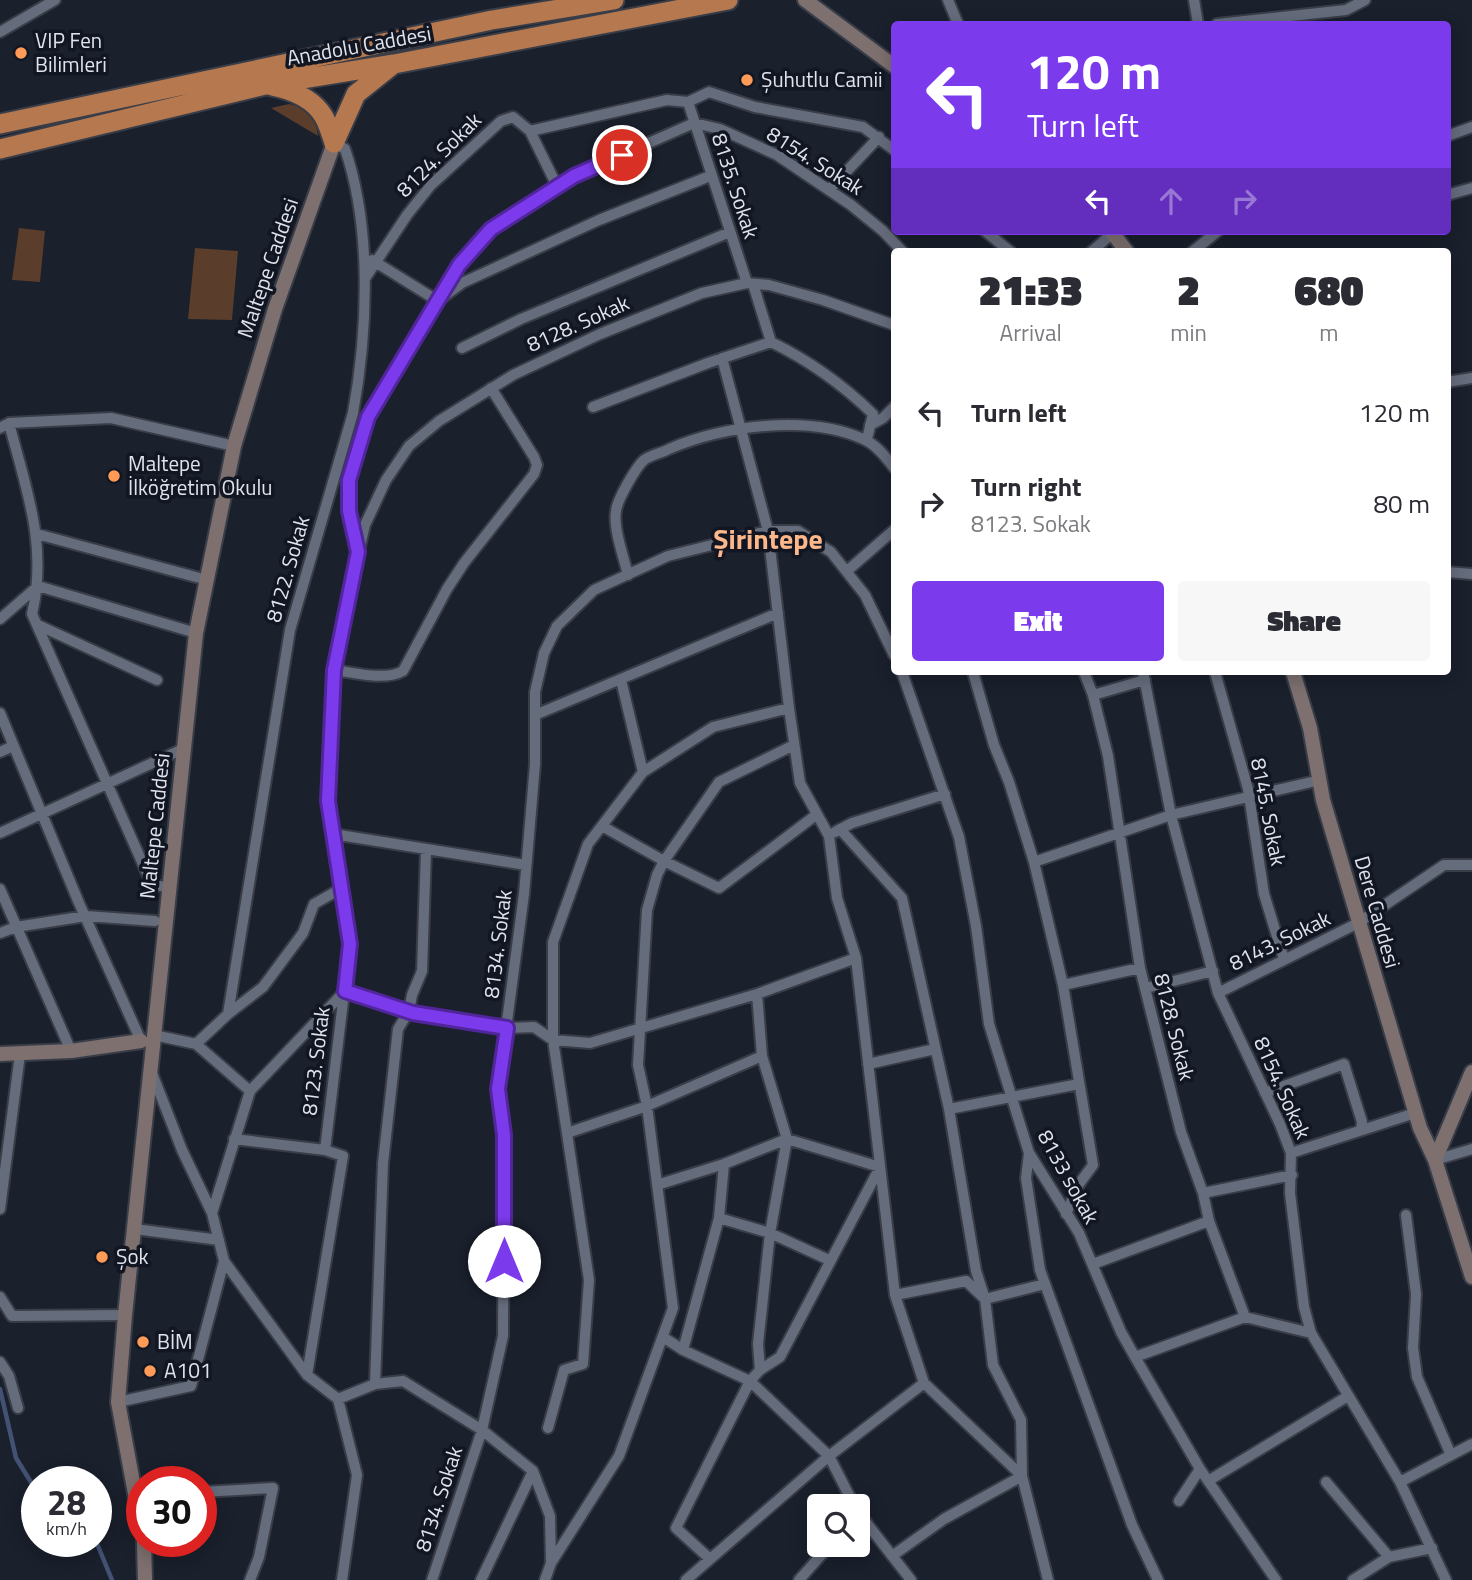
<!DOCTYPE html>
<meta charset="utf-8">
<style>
:root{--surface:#fff;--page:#f7f7f7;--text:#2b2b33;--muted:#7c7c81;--accent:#7c3aed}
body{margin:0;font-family:"Titillium Web",sans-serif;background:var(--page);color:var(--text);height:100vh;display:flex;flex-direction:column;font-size:26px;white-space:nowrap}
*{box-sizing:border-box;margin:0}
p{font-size:23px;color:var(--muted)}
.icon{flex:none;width:38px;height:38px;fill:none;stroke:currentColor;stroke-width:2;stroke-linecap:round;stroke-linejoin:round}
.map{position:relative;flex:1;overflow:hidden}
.panel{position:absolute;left:891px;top:248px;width:560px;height:427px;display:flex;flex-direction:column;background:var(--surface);border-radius:7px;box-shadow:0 4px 18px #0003}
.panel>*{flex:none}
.hud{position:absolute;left:891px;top:21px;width:560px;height:214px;border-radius:7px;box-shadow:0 4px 18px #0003;background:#7c3aed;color:#fff;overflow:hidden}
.buttons{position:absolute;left:807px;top:1494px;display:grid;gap:14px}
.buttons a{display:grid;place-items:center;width:63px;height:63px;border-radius:7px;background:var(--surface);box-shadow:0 4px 18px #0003;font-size:35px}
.speed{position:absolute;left:21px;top:1466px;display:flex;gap:14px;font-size:35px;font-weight:700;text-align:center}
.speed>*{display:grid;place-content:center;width:91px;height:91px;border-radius:50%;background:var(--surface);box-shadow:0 4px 18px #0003;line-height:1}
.speed small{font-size:18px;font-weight:400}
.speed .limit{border:10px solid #d22;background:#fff;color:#111}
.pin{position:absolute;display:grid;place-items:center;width:60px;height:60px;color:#fff;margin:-30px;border:4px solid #fff;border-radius:50%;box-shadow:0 2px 7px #0007}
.me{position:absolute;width:77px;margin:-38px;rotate:0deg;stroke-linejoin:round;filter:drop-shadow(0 0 5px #0008)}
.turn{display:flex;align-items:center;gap:24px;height:147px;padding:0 21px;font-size:32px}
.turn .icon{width:91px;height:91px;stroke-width:2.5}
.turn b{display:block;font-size:49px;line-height:60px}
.lanes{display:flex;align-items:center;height:66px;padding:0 21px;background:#0003;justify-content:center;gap:35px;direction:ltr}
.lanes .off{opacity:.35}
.eta{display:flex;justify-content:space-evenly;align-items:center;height:119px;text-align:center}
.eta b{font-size:42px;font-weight:800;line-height:49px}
.cta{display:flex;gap:14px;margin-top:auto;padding:14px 21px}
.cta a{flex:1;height:80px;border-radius:7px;background:var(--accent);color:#fff;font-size:28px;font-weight:800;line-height:80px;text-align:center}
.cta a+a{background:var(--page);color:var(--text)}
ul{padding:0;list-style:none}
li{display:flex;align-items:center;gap:21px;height:91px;padding:0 21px}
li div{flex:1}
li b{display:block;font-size:26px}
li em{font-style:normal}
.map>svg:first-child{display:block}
.green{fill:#5a3d2a}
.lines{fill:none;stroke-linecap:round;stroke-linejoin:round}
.stream{stroke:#435273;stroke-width:4.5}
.street-casing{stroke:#393d48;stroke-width:14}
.secondary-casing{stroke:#393d48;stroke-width:18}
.highway-casing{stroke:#393d48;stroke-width:23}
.street{stroke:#656c7c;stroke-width:10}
.secondary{stroke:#7d706e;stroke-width:14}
.highway{stroke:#b6784e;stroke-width:19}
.route-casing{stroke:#51269a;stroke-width:18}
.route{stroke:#7c3aed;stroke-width:12}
.poi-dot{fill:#fe9c57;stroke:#111622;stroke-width:2.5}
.labels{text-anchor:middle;stroke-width:7;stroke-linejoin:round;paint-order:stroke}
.poi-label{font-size:21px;fill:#dfe3ec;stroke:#111622;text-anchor:start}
.street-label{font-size:21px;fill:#dfe3ec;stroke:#111622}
.district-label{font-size:28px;font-weight:bold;fill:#fcb78a;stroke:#111622}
</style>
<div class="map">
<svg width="1472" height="1580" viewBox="0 0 1472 1580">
<rect width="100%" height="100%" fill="#1a202c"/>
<path class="green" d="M289 104C308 107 317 118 318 136L271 108Z
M19 228 45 231 40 282 12 280Z
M195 248 238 251 232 320 188 319Z"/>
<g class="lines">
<path class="stream" d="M0 1389 16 1458 37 1492
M93 1542 98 1546 112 1580"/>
<g class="street-casing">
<path id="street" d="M948 0 958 24
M1194 0 1198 24
M1217 24 1346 10 1365 0
M0 32 55 0
M688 102 747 283
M530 131 557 186
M1447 136 1472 127
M829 190 879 137
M1447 195 1472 188
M985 231 1011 252
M1091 252 1113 233
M1192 252 1218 231
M372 260 438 301
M366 277 407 215 431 185 501 121 513 117 530 131 667 100 688 102 709 92 755 107 863 127 894 150
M753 284 771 342
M443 297 462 283 599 220 710 176
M462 348 521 319 730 232
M722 358 768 531 789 708 800 783 829 836 837 898 856 958 895 1295 924 1383 1022 1476 1048 1580
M1447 382 1472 378
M593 407 708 363 771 342C810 361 842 384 873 414L868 435 865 439
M9 423C26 489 48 545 32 614L150 880 156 885 169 888
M870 425 883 418 894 407
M0 428 9 423 111 418 234 446
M37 534 207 580
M359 550 365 525 386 480 409 446 439 421 513 375 600 334 702 293 747 283 769 285 823 300 894 325
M847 571 894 530
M1447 572 1472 574
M628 575C624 558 613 528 616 511 617 500 636 467 644 460 650 455 662 453 669 449 723 426 807 414 863 439 876 444 886 457 894 468
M0 619 38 586 196 633
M38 625 157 680
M335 670C355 673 385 681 403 671L447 589 464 563 534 474 537 465 534 457 491 388
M902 672 959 837 976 926 989 1024 1029 1153 1079 1233 1121 1332 1135 1357 1200 1469 1276 1580
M973 672 994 745 1009 782 1034 862 1063 985 1093 1165 1079 1184 1066 1214
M1084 672 1093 695 1108 756 1140 968 1181 1132 1203 1193 1209 1221 1245 1317 1311 1333
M1143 672 1171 815 1218 993 1280 1124 1291 1153 1290 1193 1304 1307 1311 1333 1400 1482 1446 1580
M1215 672 1248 789 1264 894 1284 959
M621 680 643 772
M1093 695 1145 680
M0 713 79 903 141 1041
M535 715 778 613
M0 752 13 746
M602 826 664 861 719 888 816 815
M840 829 902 898 949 1109 976 1271 985 1299 1045 1284
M835 832 852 823 945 794
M0 833 185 748
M333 834 526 865
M1034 862 1171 815 1320 780
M0 889 71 1051
M0 933 16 927 86 916 155 921
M1063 985 1140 968
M1146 988 1213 971
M1218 993 1358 923 1444 865H1472
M757 994 762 1056 787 1139 770 1233 758 1344 760 1370
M228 1014 290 630 353 413C368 330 372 228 345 149L334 143
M154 1035 196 1044 250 1091 345 991 413 1013 507 1028 534 1027 553 1040 590 1043 757 994 856 958
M196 1044 228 1014 263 987 303 933 314 904 342 888
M868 1064 935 1049
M152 1073 182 1150 212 1213 224 1261 307 1375 338 1399 375 1384 403 1381 482 1430 533 1471 550 1516 551 1563 545 1580
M1265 1093 1344 1064 1362 1122 1361 1130
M949 1109 1079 1084
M567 1133 647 1106 762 1056
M234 1139 325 1150
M1029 1153 1026 1178 1040 1270 1132 1525 1158 1580
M1291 1153 1415 1113
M1435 1160 1472 1149
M657 1185 724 1164 787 1139 880 1167 780 1357 760 1370 750 1381 676 1528 710 1559
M1203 1193 1292 1175
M0 1209 20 1054
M212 1213 250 1091
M1406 1215 1416 1294 1413 1348 1417 1377 1451 1455
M719 1218 770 1233 829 1260
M135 1229 219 1240
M1093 1264 1209 1221
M0 1297 12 1316 125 1315
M663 1337 683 1350 750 1381 829 1456 686 1580
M683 1350 719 1218 724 1164
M1135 1357 1245 1317
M0 1362 9 1376 18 1408
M307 1375 343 1156 325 1150 350 944 328 801 335 670 358 552 349 511V480L368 417 459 265 491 229 557 186 574 176 694 123 720 129 777 155 851 205 883 231 903 252
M375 1384 383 1163 398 1029 409 1011 412 995 422 971 426 850
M338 1399 357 1475 342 1580
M118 1402 191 1386 224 1261
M548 1428 564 1370 583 1364 589 1280 553 1040V942L588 844 643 772 713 727 789 708
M1208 1481 1348 1396
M1326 1482 1389 1557
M1400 1482 1472 1444
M201 1492 273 1488 259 1557 250 1580
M1179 1501 1200 1469
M855 1507 829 1456 924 1383
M858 1512 911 1580
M892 1556 944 1519 1022 1476 1021 1420 993 1365 985 1299 966 1281 895 1295
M551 1563 619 1456 673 1308 647 1106 638 1065 647 910 657 875 664 861 719 782 794 745
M432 1580 482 1430 503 1336 504 1135 498 1089 524 894 535 764V692L544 653 557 626 594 590 668 556 768 531H798L831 552 865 595 894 655
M481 1580 533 1471
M799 1580 830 1545
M1353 1580 1389 1557 1432 1548"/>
</g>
<g class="secondary-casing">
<path id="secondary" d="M805 0 894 66
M1111 231 1127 252
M1293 672 1310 728 1323 800 1420 1128 1435 1160 1472 1277
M0 1054 71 1051 141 1041
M1435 1160 1472 1072
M142 1531 118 1402 125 1315 196 633 234 446 275 309 334 143
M144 1542 145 1580"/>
</g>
<g class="highway-casing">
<path id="highway" d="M272 86C292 90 313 98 324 117 328 124 331 134 334 143
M0 124 492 20 614 0
M334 143 356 94 391 66
M0 149 265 85 394 64 728 0"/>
</g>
<use href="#street" class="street"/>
<use href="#secondary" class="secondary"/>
<use href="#highway" class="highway"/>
</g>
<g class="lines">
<g class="route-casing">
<path id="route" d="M504 1261V1135L498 1089 507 1028 413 1013 345 991 350 944 328 801 334 670 358 552 349 511V480L368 417 459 265 491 229 574 176 622 155"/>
</g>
<use href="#route" class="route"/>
</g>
<g class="poi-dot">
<circle cx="21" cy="53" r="7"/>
<circle cx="747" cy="80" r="7"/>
<circle cx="114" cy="476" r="7"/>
<circle cx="102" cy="1257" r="7"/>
<circle cx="143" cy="1342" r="7"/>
<circle cx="150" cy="1371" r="7"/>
</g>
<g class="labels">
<g class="poi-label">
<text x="35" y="48">VIP Fen<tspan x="35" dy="24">Bilimleri</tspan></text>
<text x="761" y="87">Şuhutlu Camii</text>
<text x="128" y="471">Maltepe<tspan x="128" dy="24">İlköğretim Okulu</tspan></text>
<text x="116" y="1264">Şok</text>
<text x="157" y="1349">BİM</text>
<text x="164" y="1378">A101</text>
</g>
<g class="street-label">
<text transform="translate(359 46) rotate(-10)" y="7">Anadolu Caddesi</text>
<text transform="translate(439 155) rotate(-45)" y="7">8124. Sokak</text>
<text transform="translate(815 161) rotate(32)" y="7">8154. Sokak</text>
<text transform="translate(735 186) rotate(72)" y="7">8135. Sokak</text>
<text transform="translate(268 268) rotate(-71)" y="7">Maltepe Caddesi</text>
<text transform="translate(578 324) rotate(-24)" y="7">8128. Sokak</text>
<text transform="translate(288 569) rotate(-74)" y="7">8122. Sokak</text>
<text transform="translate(1268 812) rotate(79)" y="7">8145. Sokak</text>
<text transform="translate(155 826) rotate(-84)" y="7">Maltepe Caddesi</text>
<text transform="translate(1377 912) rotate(74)" y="7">Dere Caddesi</text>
<text transform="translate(1280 941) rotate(-26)" y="7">8143. Sokak</text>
<text transform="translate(498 944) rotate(-83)" y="7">8134. Sokak</text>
<text transform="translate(1174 1027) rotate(76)" y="7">8128. Sokak</text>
<text transform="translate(316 1061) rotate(-83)" y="7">8123. Sokak</text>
<text transform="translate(1282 1088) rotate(66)" y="7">8154. Sokak</text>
<text transform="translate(1068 1177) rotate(61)" y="7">8133 sokak</text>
<text transform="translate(439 1499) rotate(-72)" y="7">8134. Sokak</text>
</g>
<g class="district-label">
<text x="768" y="549">Şirintepe</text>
</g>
</g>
</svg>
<div class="buttons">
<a><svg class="icon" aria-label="search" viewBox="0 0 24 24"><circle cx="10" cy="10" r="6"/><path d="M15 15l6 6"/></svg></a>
</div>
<div class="speed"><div>28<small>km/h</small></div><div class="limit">30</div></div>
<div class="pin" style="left:622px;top:155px;background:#d93025"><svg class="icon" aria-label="arrive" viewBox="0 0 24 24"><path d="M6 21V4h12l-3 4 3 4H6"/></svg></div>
<svg class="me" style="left:504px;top:1261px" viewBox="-20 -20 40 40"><circle r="19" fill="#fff"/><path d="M0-13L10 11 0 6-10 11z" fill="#7c3aed"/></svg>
<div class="hud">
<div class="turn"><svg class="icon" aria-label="left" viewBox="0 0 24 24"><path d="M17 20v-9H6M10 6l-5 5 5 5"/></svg><div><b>120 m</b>Turn left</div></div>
<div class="lanes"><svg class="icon" aria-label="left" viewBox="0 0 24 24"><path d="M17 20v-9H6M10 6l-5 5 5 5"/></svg><svg class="icon off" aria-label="ahead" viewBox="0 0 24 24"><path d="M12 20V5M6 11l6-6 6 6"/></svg><svg class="icon off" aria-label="right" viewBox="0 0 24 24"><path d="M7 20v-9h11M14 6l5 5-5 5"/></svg></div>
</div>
<section class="panel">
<div class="eta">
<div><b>21:33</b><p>Arrival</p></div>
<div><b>2</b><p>min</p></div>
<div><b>680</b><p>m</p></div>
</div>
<ul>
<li><svg class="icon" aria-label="left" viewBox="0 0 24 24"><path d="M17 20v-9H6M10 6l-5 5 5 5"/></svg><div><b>Turn left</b></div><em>120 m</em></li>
<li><svg class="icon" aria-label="right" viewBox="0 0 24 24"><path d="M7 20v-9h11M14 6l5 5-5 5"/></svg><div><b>Turn right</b><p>8123. Sokak</p></div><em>80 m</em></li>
</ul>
<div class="cta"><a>Exit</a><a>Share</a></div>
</section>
</div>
